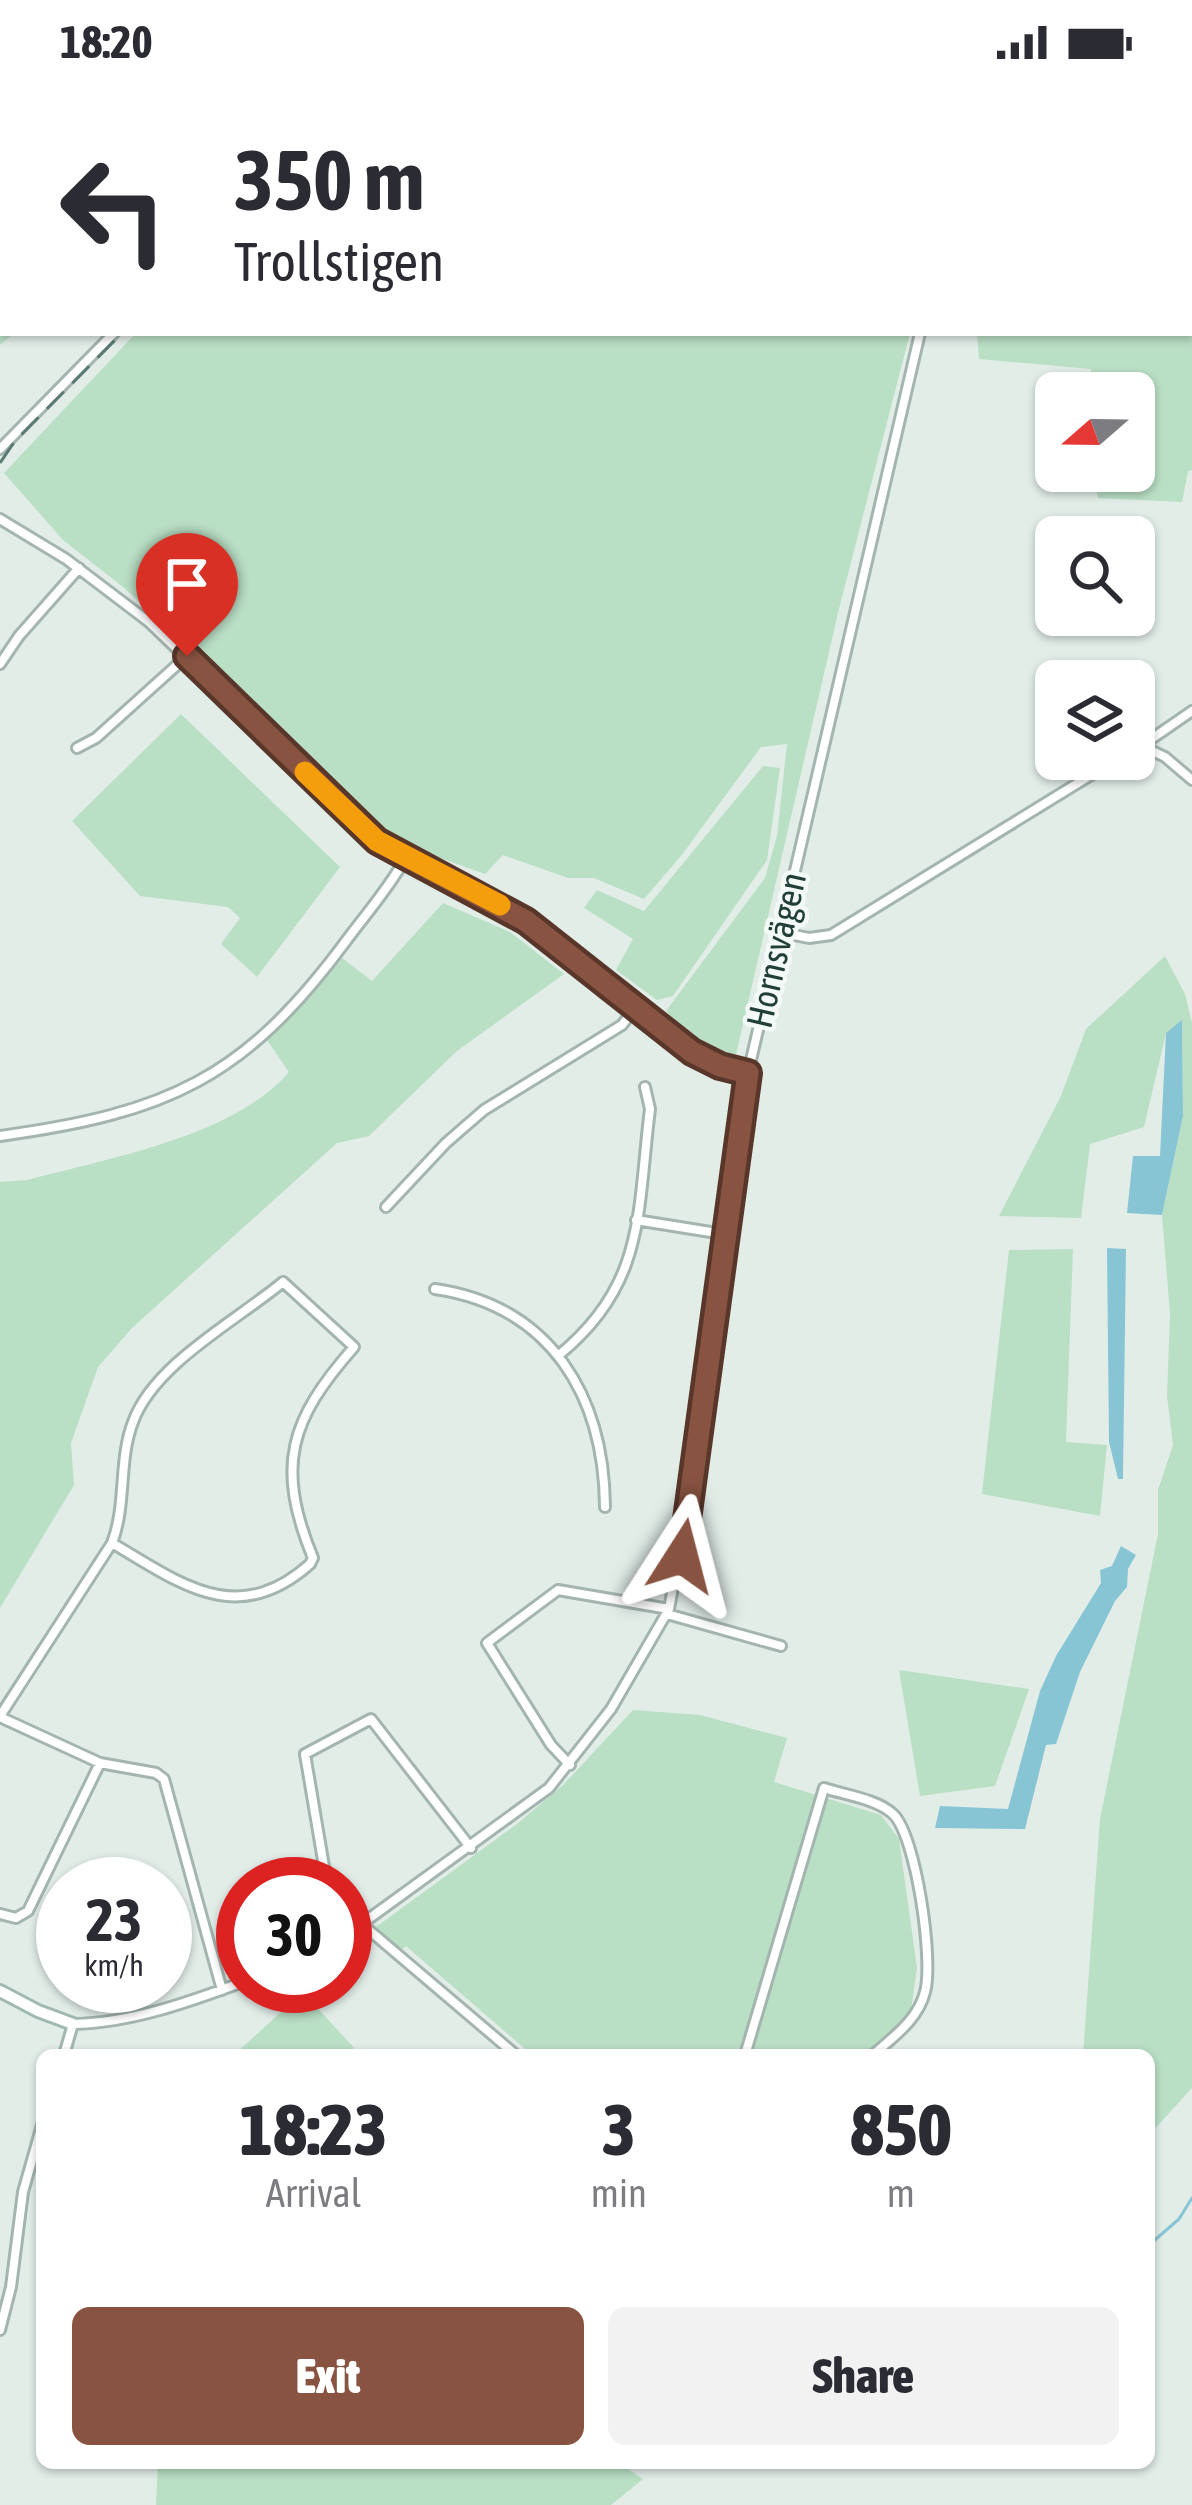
<!DOCTYPE html>
<meta charset="utf-8">
<style>
:root{--surface:#fff;--page:#f2f2f3;--text:#2b2b33;--muted:#7c7c81;--accent:#885341}
body{margin:0;font-family:"Asap Condensed",sans-serif;background:var(--page);color:var(--text);height:100vh;display:flex;flex-direction:column;font-size:45px;white-space:nowrap}
*{box-sizing:border-box;margin:0}
p{font-size:39px;color:var(--muted)}
.icon{flex:none;width:66px;height:66px;fill:none;stroke:currentColor;stroke-width:2;stroke-linecap:round;stroke-linejoin:round}
.map{position:relative;flex:1;overflow:hidden}
.panel{position:absolute;left:36px;top:1965px;width:1119px;height:420px;display:flex;flex-direction:column;background:var(--surface);border-radius:18px;box-shadow:0 3px 9px #0004}
.panel>*{flex:none}
.hud{position:absolute;left:0px;top:0px;width:1194px;height:252px;box-shadow:0 3px 9px #0004;background:#fff;color:var(--text);overflow:hidden}
.needle{width:78px;rotate:250deg}
.buttons{position:absolute;left:1035px;top:288px;display:grid;gap:24px}
.buttons a{display:grid;place-items:center;width:120px;height:120px;border-radius:18px;background:var(--surface);box-shadow:0 3px 9px #0004;font-size:60px}
.speed{position:absolute;left:36px;top:1773px;display:flex;gap:24px;font-size:60px;font-weight:700;text-align:center}
.speed>*{display:grid;place-content:center;width:156px;height:156px;border-radius:50%;background:var(--surface);box-shadow:0 3px 9px #0004;line-height:1}
.speed small{font-size:30px;font-weight:400}
.speed .limit{border:18px solid #d22;background:#fff;color:#111}
.pin{position:absolute;display:grid;place-items:center;width:102px;height:102px;color:#fff;margin:-123px -51px;border-radius:50% 50% 50% 0;rotate:-45deg;box-shadow:0 0 12px #0007}
.pin .icon{rotate:45deg}
.me{position:absolute;width:132px;margin:-66px;rotate:9deg;stroke-linejoin:round;filter:drop-shadow(0 0 9px #0008)}
.turn{display:flex;align-items:center;gap:42px;height:252px;padding:0 36px;font-size:54px}
.turn .icon{width:156px;height:156px;stroke-width:2.5}
.turn b{display:block;font-size:84px;line-height:102px}
.eta{display:flex;justify-content:space-evenly;align-items:center;height:204px;text-align:center}
.eta b{font-size:72px;font-weight:800;line-height:84px}
.cta{display:flex;gap:24px;margin-top:auto;padding:24px 36px}
.cta a{flex:1;height:138px;border-radius:18px;background:var(--accent);color:#fff;font-size:48px;font-weight:800;line-height:138px;text-align:center}
.cta a+a{background:var(--page);color:var(--text)}
.status{display:flex;justify-content:space-between;align-items:center;height:84px;padding:0 60px;background:var(--surface);direction:ltr}
.status svg{height:33px;fill:currentColor}
.map>svg:first-child{display:block}
.green{fill:#b9dfc5}
.water{fill:#87c5d5}
.lines{fill:none;stroke-linecap:round;stroke-linejoin:round}
.stream{stroke:#87c5d5;stroke-width:3}
.street-casing{stroke:#a4b5b0;stroke-width:14}
.secondary-casing{stroke:#9fb9b1;stroke-width:16}
.street{stroke:#fff;stroke-width:8}
.secondary{stroke:#fff;stroke-width:10}
.rail{stroke:#5b7a74;stroke-width:3;stroke-dasharray:24 12;stroke-linecap:butt}
.route-casing{stroke:#58362a;stroke-width:30}
.route{stroke:#885341;stroke-width:21}
.slow{stroke:#f59e0b;stroke-width:21}
.labels{text-anchor:middle;stroke-width:9;stroke-linejoin:round;paint-order:stroke}
.street-label{font-size:36px;fill:#213f38;stroke:#f3f9f6}
</style>
<div class="status"><b>18:20</b><svg viewBox="0 0 49 12"><path d="M0 12V9h3v3zM5 12V6h3v6zM10 12V3h3v9zM15 12V0h3v12zM26 1h20v11H26zM47 4h2v5h-2z"/></svg></div>
<div class="map">
<svg width="1192" height="2421" viewBox="0 0 1192 2421">
<rect width="100%" height="100%" fill="#e2ede8"/>
<path class="green" d="M0 0H319L3 3V249H14L0 261Z
M1039 0H1192V386L1188 387 1182 418 1098 414 1093 387H1134V309H1091V285L979 275 977 249H1191V3H1037Z
M136 249H910L839 525 735 975 707 970 666 927 765 794 777 752 787 660 761 663 681 772 644 815 594 794H568L503 771 485 790 401 760 368 735 221 590 123 503 63 456 4 389Z
M181 630 340 783 257 893 221 860 240 834 228 823 140 812 72 737Z
M763 682 780 684 767 776 673 912 657 916 616 886 633 855 584 824 597 806 644 827Z
M443 819 510 848 564 890 457 967 369 1052 337 1059 132 1244 98 1283 71 1359 74 1401 0 1524V1098L27 1096C106 1075 235 1052 289 988L267 956 342 874 372 897Z
M1165 872 1185 910 1192 939V2004L1149 2051V1971H1083L1100 1735 1158 1450V1406L1173 1361 1167 1312 1170 1230 1162 1131 1183 1032 1182 937 1166 949 1144 1043 1090 1060 1081 1134 999 1132 1061 1012 1086 945Z
M1073 1165 1066 1358 1107 1361 1100 1432 982 1410 1009 1166Z
M899 1586 1029 1605 995 1702 920 1712Z
M633 1626 700 1631 787 1654 774 1698 881 1731 899 1755 917 1884 911 1926 867 1971H532L406 1862 401 1866 376 1843 517 1740 564 1700Z
M303 1908 354 1964 346 1971H234Z
M158 2379H619L643 2395 611 2421H156Z"/>
<path class="water" d="M1182 936 1183 1032 1162 1131 1127 1129 1133 1072H1160L1166 949Z
M1107 1164 1126 1165 1123 1395H1118L1109 1358Z
M1121 1462 1136 1471 1128 1485 1127 1503 1115 1517 1080 1588 1056 1660 1046 1661 1025 1745 935 1744 940 1722 1008 1725 1040 1607 1056 1572 1101 1499 1100 1486 1112 1482Z"/>
<g class="lines">
<path class="stream" d="M1149 2161 1179 2135 1192 2114"/>
<g class="street-casing">
<path id="street" d="M331 3 336 0
M991 3 992 0
M0 365 114 249
M0 435 66 475 149 538 377 757 526 837 692 968 720 982 748 989
M0 580 19 552 79 484
M1144 663 1165 673 1192 696
M77 664 96 654 187 572
M1134 667 1192 627
M779 848 809 854 831 851 1117 675
M0 1052C167 1029 244 995 346 857 366 830 389 804 405 775
M386 1123 446 1059 484 1026 622 941 635 924
M636 1136 723 1150
M435 1205C551 1222 604 1312 605 1423
M559 1271C646 1200 637 1128 650 1025L645 1003
M667 1530 781 1562
M0 1632 112 1459C127 1420 118 1377 133 1338 154 1280 236 1237 283 1198L354 1263C290 1336 275 1381 313 1474L310 1480C237 1545 180 1499 112 1459
M0 1633 100 1679 156 1689 164 1695 222 1906
M570 1681 551 1661 487 1559 558 1506 669 1525
M327 1800 305 1670 371 1635 471 1764
M0 1830 16 1834 28 1827 100 1679
M345 1835 353 1847
M363 1841 516 1971
M345 1852 549 1704 611 1625 669 1525 693 1397 748 989 920 249
M64 1971 73 1940C131 1939 189 1918 243 1898
M745 1971 824 1704C845 1711 877 1715 893 1730 916 1751 934 1877 925 1908 918 1936 893 1953 873 1971
M0 2246 11 2203 23 2108 42 2041"/>
</g>
<g class="secondary-casing">
<path id="secondary" d="M0 1907 38 1927 73 1940"/>
</g>
<use href="#street" class="street"/>
<use href="#secondary" class="secondary"/>
<path class="rail" d="M361 3 366 0
M0 379 15 357 122 249"/>
</g>
<g class="lines">
<g class="route-casing">
<path id="route" d="M187 572 377 757 526 837 692 968 720 982 748 989 682 1472"/>
</g>
<use href="#route" class="route"/>
<path class="slow" d="M305 688 377 757 500 821"/>
</g>
<g class="labels">
<g class="street-label">
<text transform="translate(776 866) rotate(-77)" y="13">Hornsvägen</text>
</g>
</g>
</svg>
<div class="buttons">
<a><svg class="needle" viewBox="-14 -14 28 28"><path d="M0-13l5 13h-10z" fill="#e53935"/><path d="M0 13l5-13h-10z" fill="#7c7c81"/></svg></a>
<a><svg class="icon" aria-label="search" viewBox="0 0 24 24"><circle cx="10" cy="10" r="6"/><path d="M15 15l6 6"/></svg></a>
<a><svg class="icon" aria-label="layers" viewBox="0 0 24 24"><path d="M12 4l9 5-9 5-9-5zM3 14l9 5 9-5"/></svg></a>
</div>
<div class="speed"><div>23<small>km/h</small></div><div class="limit">30</div></div>
<div class="pin" style="left:187px;top:572px;background:#d93025"><svg class="icon" aria-label="arrive" viewBox="0 0 24 24"><path d="M6 21V4h12l-3 4 3 4H6"/></svg></div>
<svg class="me" style="left:682px;top:1472px" viewBox="-20 -20 40 40"><path d="M0-17L14 15 0 8-14 15z" fill="#885341" stroke="#fff" stroke-width="4"/></svg>
<div class="hud">
<div class="turn"><svg class="icon" aria-label="left" viewBox="0 0 24 24"><path d="M17 20v-9H6M10 6l-5 5 5 5"/></svg><div><b>350 m</b>Trollstigen</div></div>
</div>
<section class="panel">
<div class="eta">
<div><b>18:23</b><p>Arrival</p></div>
<div><b>3</b><p>min</p></div>
<div><b>850</b><p>m</p></div>
</div>
<div class="cta"><a>Exit</a><a>Share</a></div>
</section>
</div>
